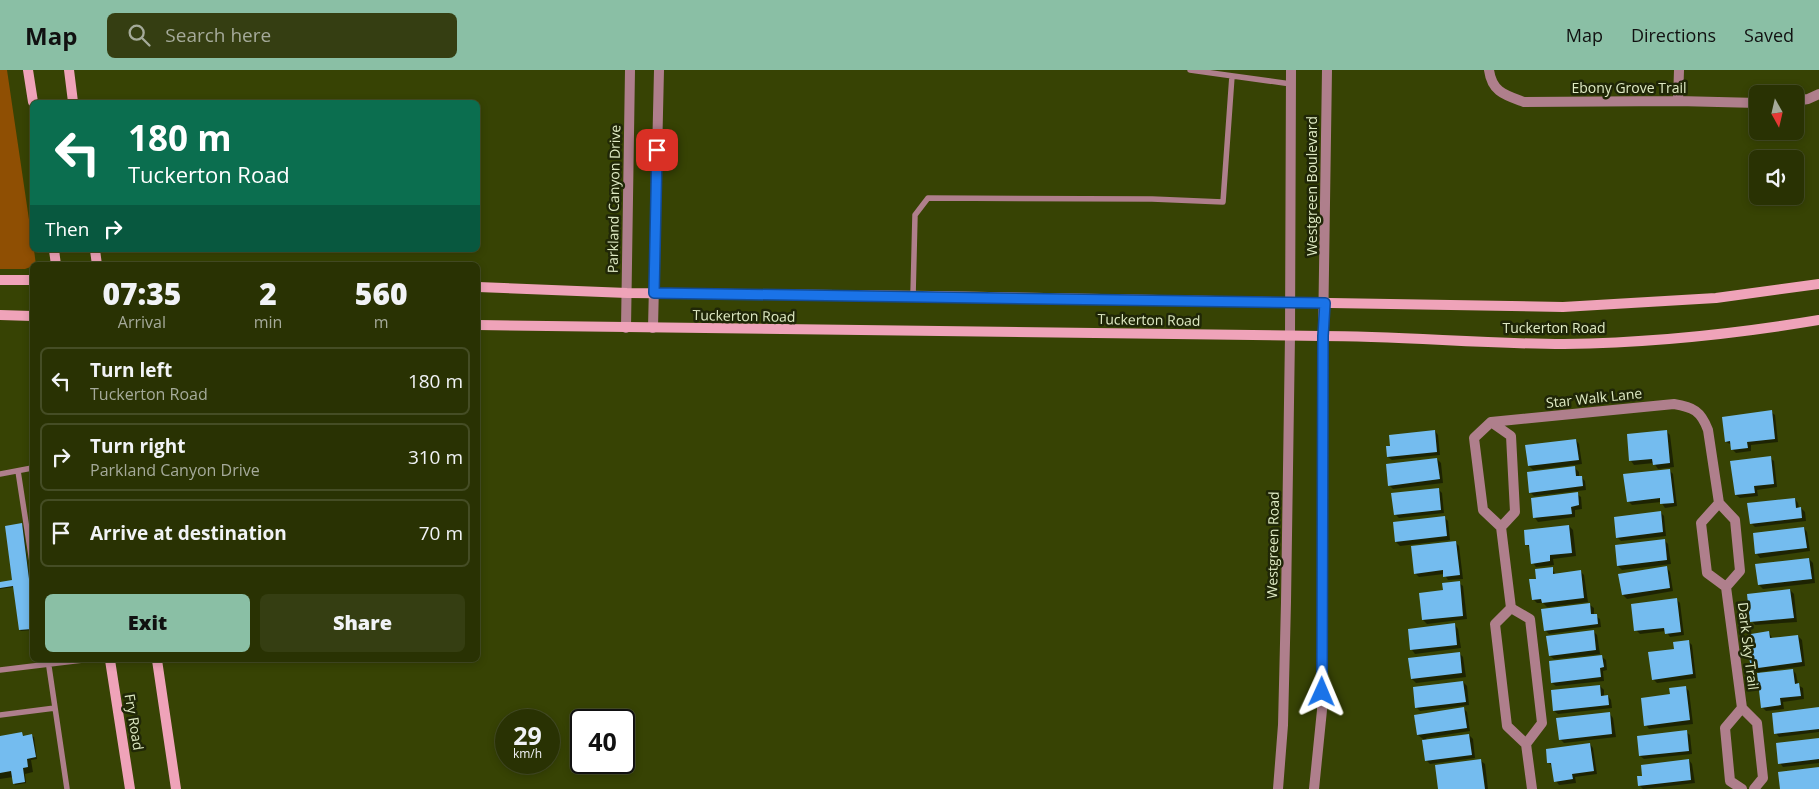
<!DOCTYPE html>
<style>
:root{--surface:#293203;--page:#353e12;--text:#f1f3f6;--muted:#a5aa9a;--line:#454d25;--accent:#8abfa5}
body{margin:0;font-family:"Open Sans",sans-serif;background:var(--page);color:var(--text);height:100vh;display:flex;flex-direction:column;font-size:19px;white-space:nowrap}
*{box-sizing:border-box;margin:0}
p{font-size:16px;color:var(--muted)}
.icon{flex:none;width:28px;height:28px;fill:none;stroke:currentColor;stroke-width:2;stroke-linecap:round;stroke-linejoin:round}
.map{position:relative;flex:1;overflow:hidden}
.sheet{position:absolute;left:30px;top:192px;width:450px;height:400px;display:flex;flex-direction:column;background:var(--surface);border-radius:8px;box-shadow:0 2px 8px #0003,0 0 0 1px var(--line)}
.sheet>*{flex:none}
.guide{position:absolute;left:30px;top:30px;width:450px;height:152px;border-radius:8px;box-shadow:0 2px 8px #0003,0 0 0 1px var(--line);background:#0b6e4f;color:#fff;overflow:hidden}
.needle{width:32px;rotate:172deg}
.controls{position:absolute;left:1749px;top:15px;display:grid;gap:10px}
.controls a{display:grid;place-items:center;width:55px;height:55px;border-radius:8px;background:var(--surface);box-shadow:0 2px 8px #0003,0 0 0 1px var(--line);font-size:25px}
.speed{position:absolute;left:495px;top:639px;display:flex;gap:10px;font-size:25px;font-weight:700;text-align:center}
.speed>*{display:grid;place-content:center;width:65px;height:65px;border-radius:50%;background:var(--surface);box-shadow:0 2px 8px #0003,0 0 0 1px var(--line);line-height:1}
.speed small{font-size:12px;font-weight:400}
.speed .limit{border:2px solid #111;border-radius:8px;background:#fff;color:#111}
.pin{position:absolute;display:grid;place-items:center;width:42px;height:42px;color:#fff;margin:-21px;border-radius:10px;box-shadow:0 2px 8px #0006}
.me{position:absolute;width:55px;margin:-28px;rotate:1deg;stroke-linejoin:round;filter:drop-shadow(0 0 4px #0008)}
.turn{display:flex;align-items:center;gap:18px;height:105px;padding:0 15px;font-size:22px}
.turn .icon{width:65px;height:65px;stroke-width:2.5}
.turn b{display:block;font-size:35px;line-height:42px}
.then{display:flex;align-items:center;height:48px;padding:0 15px;background:#0003;gap:10px;font-size:19px}
.eta{display:flex;justify-content:space-evenly;align-items:center;height:85px;text-align:center}
.eta b{font-size:30px;font-weight:800;line-height:35px}
.action{display:flex;gap:10px;margin-top:auto;padding:10px 15px}
.action a{flex:1;height:58px;border-radius:8px;background:var(--accent);color:#111;font-size:20px;font-weight:800;line-height:58px;text-align:center}
.action a+a{background:var(--page);color:var(--text)}
ul{padding:0;list-style:none}
li{display:flex;align-items:center;gap:15px;height:68px;margin:0 10px 8px;padding:0 5px;border:2px solid var(--line);border-radius:8px}
li div{flex:1}
li b{display:block;font-size:19px}
li em{font-style:normal}
header{display:flex;align-items:center;gap:30px;box-sizing:border-box;height:70px;padding:0 25px;background:var(--accent);color:#111}
header strong{font-size:24px}
nav{display:flex;gap:28px;margin-inline-start:auto;font-size:18px}
.search{width:350px;height:45px;background:var(--page);display:flex;align-items:center;gap:12px;box-sizing:border-box;padding:0 18px;border-radius:8px;color:var(--muted);font-size:19px}
.map>svg:first-child{display:block}
.green{fill:#8f4f03}
.shadow{fill:#0007}
.building{fill:#74bcef}
.lines{fill:none;stroke-linecap:round;stroke-linejoin:round}
.service{stroke:#af7f8c;stroke-width:5.5}
.minor{stroke:#af7f8c;stroke-width:10}
.tertiary{stroke:#af7f8c;stroke-width:10}
.secondary{stroke:#efa3b9;stroke-width:10}
.route-casing{stroke:#114b97;stroke-width:12}
.route{stroke:#1a73e8;stroke-width:9}
.labels{text-anchor:middle;stroke-width:5;stroke-linejoin:round;paint-order:stroke}
.street-label{font-size:14px;fill:#dfeac4;stroke:#202707}
</style>
<header>
<strong>Map</strong>
<div class="search"><svg class="icon" aria-label="search" viewBox="0 0 24 24"><circle cx="10" cy="10" r="6"/><path d="M15 15l6 6"/></svg>Search here</div>
<nav><a>Map</a><a>Directions</a><a>Saved</a></nav>
</header>
<div class="map">
<svg width="1819" height="719" viewBox="0 0 1819 719">
<rect width="100%" height="100%" fill="#374304"/>
<path class="green" d="M0 0H7L32 170V180H34L36 195 25 199H0Z"/>
<path class="shadow" d="M1771 342 1775 345 1778 372 1751 375V381L1736 383 1732 379V375L1726 372Z
M1435 361 1438 365 1440 385 1392 390 1388 387Z
M1666 361 1670 365 1674 397 1658 399 1654 393 1634 395 1631 391Z
M1576 370 1579 374 1582 394 1533 400 1529 396 1527 377Z
M1770 388 1774 391 1777 417 1757 420 1758 426 1740 428 1736 425Z
M1437 389 1441 393 1443 413 1393 419 1389 415Z
M1575 398 1579 402V407H1581L1585 411 1586 420 1534 426 1530 422Z
M1669 400 1673 404 1677 436 1665 438 1661 432 1632 435 1628 431Z
M1438 419 1442 423 1444 443 1399 448 1395 444Z
M1577 424 1581 427 1582 439 1575 440V447L1538 452 1535 448Z
M1795 429 1798 433 1799 438H1801L1805 442 1806 451 1755 457 1751 453Z
M1660 442 1664 446 1666 466 1621 471 1617 467Z
M1444 447 1448 451 1450 470 1400 476 1396 472 1394 453Z
M22 455 23 456 32 528V560L21 561 20 560 14 517 0 519V513L14 511Z
M1569 456 1573 460 1576 486 1553 489 1554 495 1536 497 1533 493 1531 479 1526 474Z
M1804 458 1807 462 1810 481 1760 488 1757 484Z
M1664 470 1668 474 1671 494 1622 500 1618 496Z
M1455 472 1459 476 1463 509 1448 510 1444 504 1419 507 1415 503Z
M1809 489 1813 493 1815 513 1763 519 1759 515Z
M1667 498 1670 502 1673 521 1627 529 1623 525Z
M1552 499 1556 505 1581 502 1584 505 1588 532 1547 537 1543 533H1537L1533 529 1538 510Z
M1459 513 1463 516 1467 549 1427 554 1423 550Z
M1790 520 1794 524 1797 552 1755 555 1752 551Z
M1677 530 1680 533 1684 565 1670 567 1666 561 1640 564 1636 560Z
M1590 535 1594 538V545L1600 549 1601 557 1549 564 1545 560Z
M1455 555 1458 559 1461 578 1415 584 1412 580Z
M1593 561 1597 565 1600 584 1554 589 1550 586Z
M1769 563 1773 569 1798 566 1802 570 1805 596 1760 602V604L1793 600 1796 604 1798 615 1803 618 1804 629 1783 632 1784 639 1766 641 1762 637 1758 602H1756L1752 598 1754 574Z
M1688 571 1692 575 1696 608 1657 613 1653 609Z
M1459 583 1463 587 1466 607 1416 613 1412 609 1410 589Z
M1602 587 1606 590 1607 600 1603 601 1604 611 1556 616 1552 613Z
M1463 612 1467 616 1469 635 1420 641 1416 637Z
M1600 616 1604 620V627L1608 626 1611 630 1612 638 1558 644 1554 641Z
M1685 617 1689 621 1693 654 1649 659 1646 655Z
M1463 638 1467 642 1470 661 1426 668 1427 670 1469 665 1473 669 1475 688 1430 694 1426 690 1423 669 1418 665 1415 646Z
M1819 639V662L1779 667 1776 663Z
M1610 644 1613 648 1616 667 1564 673 1560 669Z
M1686 662 1690 665 1692 684 1644 689 1640 686Z
M22 664 25 667 32 666 34 667 37 689 31 690 33 702 25 704 26 713 15 715 13 707 0 709V667Z
M1819 669V693L1783 697 1780 693Z
M1590 674 1593 678 1597 704 1575 707 1576 713 1559 715 1556 711 1552 696 1549 693Z
M1689 690 1692 694 1695 713 1643 719 1639 715Z
M1481 691 1485 694 1488 719H1439Z"/>
<path class="building" d="M1772 340 1775 369 1747 372 1748 378 1731 380 1730 371 1725 372 1722 347Z
M1435 360 1437 382 1387 387 1386 376H1390L1389 365Z
M1667 360 1670 393 1653 395 1652 389 1629 391 1627 364Z
M1576 369 1579 390 1528 396 1525 375Z
M1771 386 1774 414 1754 416 1755 423 1735 425 1730 391Z
M1437 388 1440 409 1388 416 1386 394Z
M1575 396 1576 406H1582L1583 416 1529 423 1527 402Z
M1670 399 1674 433 1660 434V428L1627 432 1623 404Z
M1439 418 1441 440 1394 445 1391 423Z
M1578 422 1579 435 1571 437 1572 444 1533 448 1531 428Z
M1795 428 1796 438 1801 437 1802 448 1750 454 1747 433Z
M1661 441 1663 462 1616 468 1614 447Z
M1445 446 1447 466 1395 472 1393 452Z
M22 453 32 533V559L19 560 13 516 0 518V512L12 510 5 456Z
M1569 455 1572 483 1550 485V491L1531 494 1529 475H1525L1524 460Z
M1804 457 1807 478 1755 484 1753 463Z
M1665 469 1667 490 1617 496 1615 475Z
M1456 471 1460 505 1443 507V500L1414 504 1411 476Z
M1809 488 1812 509 1758 515 1755 494Z
M1667 496 1670 518 1622 525 1618 504Z
M1553 497V504L1581 500 1584 528 1542 533 1541 529 1532 530 1529 509H1536L1535 499Z
M1460 511 1463 546 1422 550 1419 523 1443 520 1442 513Z
M1790 519 1794 548 1750 552 1747 524Z
M1677 528 1681 562 1665 564 1664 558 1634 561 1631 534Z
M1590 533 1591 544H1597L1598 554 1544 561 1541 539Z
M1455 553 1457 575 1410 580 1408 559Z
M1594 560 1596 580 1549 586 1546 566Z
M1769 561 1770 568 1798 565 1802 592 1751 599 1747 574 1753 573 1751 564Z
M1689 570 1693 604 1652 610 1648 582 1674 579 1673 572Z
M1460 582 1462 603 1411 609 1408 588Z
M1602 585 1604 597 1600 598 1601 607 1551 613 1549 591Z
M1793 599 1795 614 1799 613 1801 626 1780 628 1781 635 1761 638 1757 603Z
M1463 611 1466 632 1415 638 1413 617Z
M1600 615 1601 626 1608 625 1609 635 1553 641 1551 620Z
M1686 616 1690 650 1644 656 1641 628 1670 624 1669 618Z
M1464 637 1467 658 1417 665 1414 645Z
M1819 637V659L1774 664 1772 643Z
M1610 642 1612 664 1559 670 1556 648Z
M1687 660 1689 681 1639 686 1637 666Z
M22 662 23 666 32 664 36 687 27 689 28 697 23 698 25 712 13 714 11 701 0 703V666Z
M1469 664 1472 685 1425 691 1422 670Z
M1819 668V689L1778 694 1776 673Z
M1590 673 1594 701 1572 704 1573 709 1554 712 1551 693H1547L1546 679Z
M1481 689 1485 719H1438L1435 695Z
M1689 689 1691 710 1638 716 1637 706H1642L1641 695Z
M1819 697V719H1780L1778 702Z"/>
<g class="lines">
<path class="service" d="M1190 0 1291 14
M913 226 915 145 928 128 1152 129 1223 132 1232 6
M18 401 32 492
M0 404 32 398
M48 590 67 719
M0 600 83 590
M0 645 55 638"/>
<path class="minor" d="M1489 0C1492 22 1505 25 1524 32L1678 31 1758 33
M1678 31 1679 0
M1795 31 1808 29 1819 24
M1491 352 1674 334C1693 337 1701 341 1708 360L1719 433 1735 450 1740 501 1726 517
M1491 352 1474 368 1483 440 1501 457 1511 538
M1491 352 1511 366 1515 442 1501 457
M1719 433 1701 453 1707 503 1726 517 1742 638 1757 653 1763 708 1754 719
M1511 538 1495 554 1507 656 1526 674 1532 719
M1511 538 1530 549 1542 653 1526 674
M1742 719 1730 711 1725 658 1742 638"/>
<path class="tertiary" d="M626 258 630 0
M653 258 659 0
M1278 719 1283 655 1286 532 1290 266 1291 0
M1314 719 1322 640 1323 266 1327 0"/>
<path class="secondary" d="M28 0 33 32
M69 0 73 32
M54 180 56 195
M95 180 97 195
M0 210H32
M478 217 627 223 932 226 1563 237 1716 228 1819 214
M0 245 32 246
M478 255C759 260 1040 264 1321 266 1402 266 1483 274 1564 274 1650 273 1735 264 1819 250
M110 590 130 719
M157 590 176 719"/>
</g>
<g class="lines">
<g class="route-casing">
<path id="route" d="M657 80 654 223 1325 233 1323 266 1322 622"/>
</g>
<use href="#route" class="route"/>
</g>
<g class="labels">
<g class="street-label">
<text x="1629" y="23">Ebony Grove Trail</text>
<text transform="translate(1312 116) rotate(-90)" y="5">Westgreen Boulevard</text>
<text transform="translate(614 129) rotate(-89)" y="5">Parkland Canyon Drive</text>
<text transform="translate(744 246) rotate(1)" y="5">Tuckerton Road</text>
<text transform="translate(1149 250) rotate(1)" y="5">Tuckerton Road</text>
<text x="1554" y="263">Tuckerton Road</text>
<text transform="translate(1594 328) rotate(-6)" y="5">Star Walk Lane</text>
<text transform="translate(1273 475) rotate(-89)" y="5">Westgreen Road</text>
<text transform="translate(1748 576) rotate(83)" y="5">Dark Sky Trail</text>
<text transform="translate(134 652) rotate(81)" y="5">Fry Road</text>
</g>
</g>
</svg>
<div class="controls">
<a><svg class="needle" viewBox="-14 -14 28 28"><path d="M0-13l5 13h-10z" fill="#e53935"/><path d="M0 13l5-13h-10z" fill="#a5aa9a"/></svg></a>
<a><svg class="icon" aria-label="sound" viewBox="0 0 24 24"><path d="M4 9h4l5-4v14l-5-4H4zM17 9q2 3 0 6"/></svg></a>
</div>
<div class="speed"><div>29<small>km/h</small></div><div class="limit">40</div></div>
<div class="pin" style="left:657px;top:80px;background:#d93025"><svg class="icon" aria-label="arrive" viewBox="0 0 24 24"><path d="M6 21V4h12l-3 4 3 4H6"/></svg></div>
<svg class="me" style="left:1322px;top:622px" viewBox="-20 -20 40 40"><path d="M0-17L14 15 0 8-14 15z" fill="#1a73e8" stroke="#fff" stroke-width="4"/></svg>
<div class="guide">
<div class="turn"><svg class="icon" aria-label="left" viewBox="0 0 24 24"><path d="M17 20v-9H6M10 6l-5 5 5 5"/></svg><div><b>180 m</b>Tuckerton Road</div></div>
<div class="then">Then<svg class="icon" aria-label="right" viewBox="0 0 24 24"><path d="M7 20v-9h11M14 6l5 5-5 5"/></svg></div>
</div>
<section class="sheet">
<div class="eta">
<div><b>07:35</b><p>Arrival</p></div>
<div><b>2</b><p>min</p></div>
<div><b>560</b><p>m</p></div>
</div>
<ul>
<li><svg class="icon" aria-label="left" viewBox="0 0 24 24"><path d="M17 20v-9H6M10 6l-5 5 5 5"/></svg><div><b>Turn left</b><p>Tuckerton Road</p></div><em>180 m</em></li>
<li><svg class="icon" aria-label="right" viewBox="0 0 24 24"><path d="M7 20v-9h11M14 6l5 5-5 5"/></svg><div><b>Turn right</b><p>Parkland Canyon Drive</p></div><em>310 m</em></li>
<li><svg class="icon" aria-label="arrive" viewBox="0 0 24 24"><path d="M6 21V4h12l-3 4 3 4H6"/></svg><div><b>Arrive at destination</b></div><em>70 m</em></li>
</ul>
<div class="action"><a>Exit</a><a>Share</a></div>
</section>
</div>
